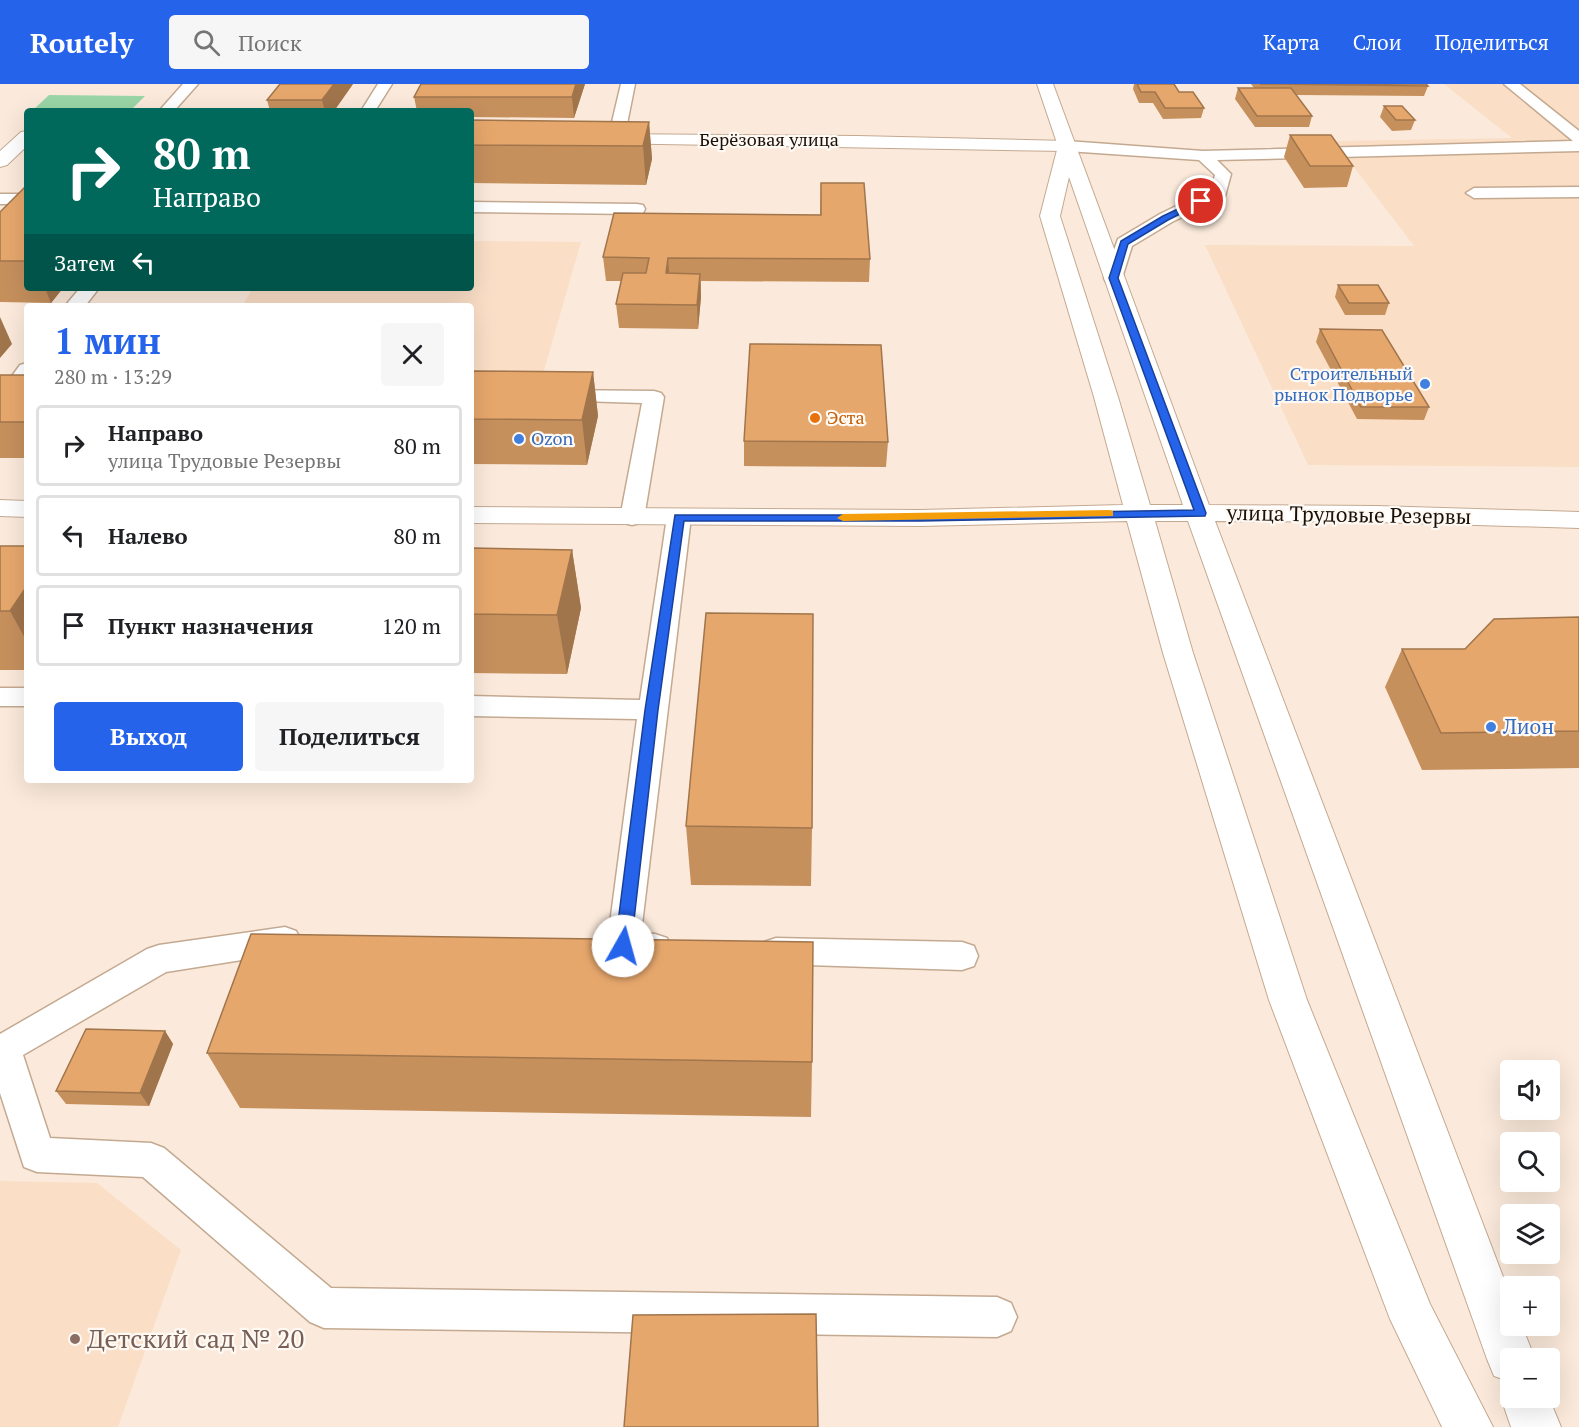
<!DOCTYPE html>
<html lang="ru">
<meta charset="utf-8">
<style>
:root{--surface:#fff;--page:#f6f6f6;--text:#202124;--muted:#757577;--line:#e0e0e0;--accent:#2563eb}
body{margin:0;font-family:"PT Serif",serif;background:var(--page);color:var(--text);height:100vh;display:flex;flex-direction:column;font-size:22px;white-space:nowrap}
*{box-sizing:border-box;margin:0}
p{font-size:20px;color:var(--muted)}
.icon{flex:none;width:33px;height:33px;fill:none;stroke:currentColor;stroke-width:2;stroke-linecap:round;stroke-linejoin:round}
.map{position:relative;flex:1;overflow:hidden}
.side{position:absolute;left:24px;top:219px;width:450px;height:480px;display:flex;flex-direction:column;background:var(--surface);border-radius:6px;box-shadow:0 6px 24px #0002}
.side>*{flex:none}
.banner{position:absolute;left:24px;top:24px;width:450px;height:183px;border-radius:6px;box-shadow:0 6px 24px #0002;background:#00695c;color:#fff;overflow:hidden}
.controls{position:absolute;left:1500px;top:976px;display:grid;gap:12px}
.controls a{display:grid;place-items:center;width:60px;height:60px;border-radius:6px;background:var(--surface);box-shadow:0 6px 24px #0002;font-size:30px}
.pin{position:absolute;display:grid;place-items:center;width:51px;height:51px;color:#fff;margin:-26px;border:3px solid #fff;border-radius:50%;box-shadow:0 2px 6px #0007}
.me{position:absolute;width:66px;margin:-33px;rotate:7deg;stroke-linejoin:round;filter:drop-shadow(0 0 4px #0008)}
.turn{display:flex;align-items:center;gap:21px;height:126px;padding:0 30px;font-size:27px}
.turn .icon{width:78px;height:78px;stroke-width:2.5}
.turn b{display:block;font-size:42px;line-height:51px}
.then{display:flex;align-items:center;height:57px;padding:0 30px;background:#0003;gap:12px;font-size:22px}
.round{display:grid;place-items:center;flex:none;width:63px;height:63px;border-radius:6px;background:var(--page)}
.summary{display:flex;align-items:center;justify-content:space-between;height:102px;padding:0 30px}
h1{font-size:36px;font-weight:700;line-height:45px;color:var(--accent)}
.button{display:flex;gap:12px;margin-top:auto;padding:12px 30px}
.button a{flex:1;height:69px;border-radius:6px;background:var(--accent);color:#fff;font-size:24px;font-weight:700;line-height:69px;text-align:center}
.button a+a{background:var(--page);color:var(--text)}
ul{padding:0;list-style:none}
li{display:flex;align-items:center;gap:18px;height:81px;margin:0 12px 9px;padding:0 18px;border:3px solid var(--line);border-radius:6px}
li div{flex:1}
li b{display:block;font-size:22px}
li em{font-style:normal}
header{display:flex;align-items:center;gap:36px;box-sizing:border-box;height:84px;padding:0 30px;background:var(--accent);color:#fff}
header strong{font-size:28px}
nav{display:flex;gap:33px;margin-inline-start:auto;font-size:21px}
.search{width:420px;height:54px;background:var(--page);display:flex;align-items:center;gap:15px;box-sizing:border-box;padding:0 21px;border-radius:6px;color:var(--muted);font-size:22px}
.map>svg:first-child{display:block}
.built{fill:#fadec6}
.green{fill:#9ad6a7}
.lines{fill:none;stroke-linecap:round;stroke-linejoin:round}
.lane-casing{stroke:#c4a991;stroke-width:3}
.street-casing{stroke:#c4a991;stroke-width:2}
.secondary-casing{stroke:#c4a991;stroke-width:2}
.lane{fill:#fff;fill-rule:evenodd}
.street{fill:#fff;fill-rule:evenodd}
.secondary{fill:#fff;fill-rule:evenodd}
.wall{fill:#c6905d}
.shaded-wall{fill:#a1754c}
.building{fill:#e6a76c;stroke:#a1754c;stroke-width:1.5}
.route{fill:#2563eb;stroke:#184099;stroke-width:1.5}
.slow{fill:#f59e0b}
.shop-dot{fill:#3f7fe0;stroke:#fff9f4;stroke-width:2}
.food-dot{fill:#e8710a;stroke:#fff9f4;stroke-width:2}
.education-dot{fill:#8d6e63;stroke:#fff9f4;stroke-width:2}
.labels{text-anchor:middle;stroke-width:4.5;stroke-linejoin:round;paint-order:stroke}
.far-street-label{font-size:18px;fill:#191007;stroke:#fff9f4}
.far-shop-label{font-size:18px;fill:#366cbe;stroke:#fff9f4;text-anchor:end}
.far-food-label{font-size:18px;fill:#c56008;stroke:#fff9f4;text-anchor:start}
.street-label{font-size:21px;fill:#191007;stroke:#fff9f4}
.shop-label{font-size:21px;fill:#366cbe;stroke:#fff9f4;text-anchor:start}
.near-education-label{font-size:26px;fill:#785e54;stroke:#fff9f4;text-anchor:start}
</style>
<header>
<strong>Routely</strong>
<div class="search"><svg class="icon" aria-label="search" viewBox="0 0 24 24"><circle cx="10" cy="10" r="6"/><path d="M15 15l6 6"/></svg>Поиск</div>
<nav><a>Карта</a><a>Слои</a><a>Поделиться</a></nav>
</header>
<div class="map">
<svg width="1579" height="1343" viewBox="0 0 1579 1343">
<rect width="100%" height="100%" fill="#fbeadb"/>
<path class="built" d="M1444 0H1579V383L1308 381 1205 161 1414 162 1334 57 1512 54Z
M471 157 581 158 543 290H471V222H242L253 204H471Z
M0 1097 97 1099 181 1166 118 1343H0Z"/>
<path class="green" d="M49 11 145 12 130 27H32Z"/>
<g class="lines">
<g class="lane-casing">
<path id="lane" d="M183 0H198L174 27H159Z
M378 0H392L375 27H361Z
M621 0H635L624 55 616 60 608 55Z
M1504 0H1520L1579 47V67L1217 76 1231 90 1225 112 1172 138 1132 162 1122 194 1120 198H1106L1104 194 1118 155 1160 130 1211 105 1215 91 1199 76 1067 67 1059 62 1067 57 1203 67 1573 57Z
M1579 103V113L1474 114 1466 109 1474 104Z
M0 110H27V120H0Z
M471 118 637 120 643 121 645 125 643 129 637 130 471 128Z
M80 204H99L85 222H65Z
M27 279V309L20 307 12 292 20 281Z
M557 306 654 307 661 309 664 313 644 434 640 439 632 441 624 439 620 434 642 319 550 316 547 312 550 308Z
M679 426 687 428 691 433 641 849 655 850 667 854 671 863 667 872C649 878 629 877 612 871L607 862 637 635 471 632V612L640 616 667 433 671 428Z
M0 604H27V622H0Z
M285 843 296 847 301 856 296 865 285 869 166 888 23 971 50 1054 151 1059 164 1064 331 1204 997 1213 1011 1219 1017 1233 1011 1247 997 1253 324 1244 310 1238 143 1093 37 1088 24 1083 0 1009V950L147 865 159 861Z
M776 854 962 858 974 862 978 872 974 882 962 886 776 880 764 876 760 867 764 858Z"/>
</g>
<g class="street-casing">
<path id="street" d="M605 50 857 52 1067 57 1073 58 1076 62 1073 66 1067 67 599 59 596 55 599 51Z"/>
</g>
<g class="secondary-casing">
<path id="secondary" d="M1037 0H1053L1209 421 1376 422 1579 428V444L1376 438 1215 437 1510 1211V1242H1522L1535 1275H1510V1314H1549L1561 1343H1511L1501 1314 1508 1297 1494 1292 1487 1275 1188 437H1155L1193 569 1307 916 1430 1220 1493 1343H1442L1390 1235 1269 916 1163 569 1127 437 920 442 471 439V423L920 426 1123 421 1094 313 1040 132 1058 62ZM1069 93 1183 421H1150L1118 313 1060 132Z
M27 47V62L7 81 0 83V67L21 48Z
M0 416 27 417V433L0 432Z"/>
</g>
<use href="#lane" class="lane"/>
<use href="#street" class="street"/>
<use href="#secondary" class="secondary"/>
</g>
<path class="wall" d="M353 0 334 27H270L267 16Z
M421 0H585L574 34 471 33V27H417L414 13Z
M1134 0H1174L1179 8 1204 24 1201 34 1163 35 1153 19H1139L1133 5Z
M1251 0H1426L1428 2 1424 12 1296 11 1312 32 1309 43H1255L1235 15 1238 4H1254Z
M1384 22 1415 36 1411 46 1392 47 1380 33Z
M471 36 649 38 652 75 646 101 471 99Z
M1290 51 1353 82 1347 103 1304 104 1284 73Z
M821 99 870 175 869 198 701 197V213L698 245 619 244 616 220 621 197H606L603 173 820 131Z
M27 101V204H63L51 219 0 218V128Z
M1338 201 1389 219 1385 231H1345L1335 213Z
M1320 245 1429 323 1424 336 1357 335 1316 258Z
M471 287 593 288 598 332 587 381 471 380Z
M0 291H27V374H0Z
M744 357 888 358 886 383 744 382Z
M0 462H27V586H0Z
M471 464 572 466 581 524 567 590 471 589Z
M1579 533V684L1422 686 1385 603 1402 565H1465Z
M686 742 812 744 811 802 691 801Z
M165 947 173 960 149 1022 66 1020 56 1007Z
M207 969 812 978 811 1033 240 1024Z"/>
<path class="shaded-wall" d="M334 0H353L334 27H325L322 16Z
M576 0H585L574 34 572 13Z
M649 38 652 75 646 101 643 62Z
M668 174 670 197 666 189Z
M700 190 701 213 698 245 697 221Z
M45 204H63L51 219Z
M0 233 12 260 0 274Z
M593 288 598 332 587 381 582 336Z
M572 466 581 524 567 590 557 531Z
M27 502V558L10 527Z
M165 947 173 960 149 1022 140 1009Z"/>
<path class="building" d="M280 0H334L322 16H267Z
M421 0H576L572 13H414Z
M1137 0H1174L1179 8H1193L1204 24H1165L1155 8H1141Z
M1260 0H1426L1428 2Z
M1238 4H1291L1312 32H1257Z
M1384 22H1402L1415 36H1396Z
M471 36 649 38 643 62 471 61Z
M1290 51H1331L1353 82H1310Z
M821 99H864L870 175 668 174 666 189 700 190 697 221 616 220 623 189H646L649 174 603 173 614 129 821 131Z
M27 101V177H0V128Z
M1338 201H1378L1389 219H1349Z
M1320 245 1382 246 1429 323H1361Z
M750 260 881 261 888 358 744 357Z
M471 287 593 288 582 336 471 335Z
M0 291H27V338H0Z
M0 462H27V502L10 527H0Z
M471 464 572 466 557 531 471 530Z
M706 529 813 530 812 744 686 742Z
M1579 533V647L1441 649 1402 565H1465L1494 535Z
M251 850 813 858 812 978 207 969Z
M86 945 165 947 140 1009 56 1007Z
M816 1230 818 1343H624L633 1231Z"/>
<path class="route" d="M1201 114 1205 117 1204 118 1168 136 1128 160 1118 194 1206 429 1205 432 920 437H684L658 626 631 862 629 867 623 869 618 867 615 862 645 626 675 431H920L1194 426 1109 194 1121 157 1163 132Z"/>
<path class="slow" d="M1109 426 1113 427V432L843 437 837 434 843 430Z"/>
<g class="shop-dot">
<circle cx="1425" cy="300" r="6"/>
<circle cx="519" cy="355" r="6"/>
<circle cx="1491" cy="643" r="6"/>
</g>
<circle class="food-dot" cx="815" cy="334" r="6"/>
<circle class="education-dot" cx="75" cy="1255" r="6"/>
<g class="labels">
<g class="far-street-label">
<text x="769" y="62">Берёзовая улица</text>
</g>
<g class="far-shop-label">
<text x="1413" y="296">Строительный<tspan x="1413" dy="21">рынок Подворье</tspan></text>
<text x="531" y="361" text-anchor="start">Ozon</text>
</g>
<g class="far-food-label">
<text x="827" y="340">Эста</text>
</g>
<g class="street-label">
<text transform="translate(1349 431) rotate(1)" y="7">улица Трудовые Резервы</text>
</g>
<g class="shop-label">
<text x="1503" y="650">Лион</text>
</g>
<g class="near-education-label">
<text x="87" y="1264">Детский сад № 20</text>
</g>
</g>
</svg>
<div class="controls">
<a><svg class="icon" aria-label="sound" viewBox="0 0 24 24"><path d="M4 9h4l5-4v14l-5-4H4zM17 9q2 3 0 6"/></svg></a>
<a><svg class="icon" aria-label="search" viewBox="0 0 24 24"><circle cx="10" cy="10" r="6"/><path d="M15 15l6 6"/></svg></a>
<a><svg class="icon" aria-label="layers" viewBox="0 0 24 24"><path d="M12 4l9 5-9 5-9-5zM3 14l9 5 9-5"/></svg></a>
<a>+</a>
<a>−</a>
</div>
<div class="pin" style="left:1201px;top:117px;background:#d93025"><svg class="icon" aria-label="arrive" viewBox="0 0 24 24"><path d="M6 21V4h12l-3 4 3 4H6"/></svg></div>
<svg class="me" style="left:623px;top:862px" viewBox="-20 -20 40 40"><circle r="19" fill="#fff"/><path d="M0-13L10 11 0 6-10 11z" fill="#2563eb"/></svg>
<div class="banner">
<div class="turn"><svg class="icon" aria-label="right" viewBox="0 0 24 24"><path d="M7 20v-9h11M14 6l5 5-5 5"/></svg><div><b>80 m</b>Направо</div></div>
<div class="then">Затем<svg class="icon" aria-label="left" viewBox="0 0 24 24"><path d="M17 20v-9H6M10 6l-5 5 5 5"/></svg></div>
</div>
<section class="side">
<div class="summary"><div><h1>1 мин</h1><p>280 m · 13:29</p></div><a class="round"><svg class="icon" aria-label="close" viewBox="0 0 24 24"><path d="M6 6l12 12M18 6L6 18"/></svg></a></div>
<ul>
<li><svg class="icon" aria-label="right" viewBox="0 0 24 24"><path d="M7 20v-9h11M14 6l5 5-5 5"/></svg><div><b>Направо</b><p>улица Трудовые Резервы</p></div><em>80 m</em></li>
<li><svg class="icon" aria-label="left" viewBox="0 0 24 24"><path d="M17 20v-9H6M10 6l-5 5 5 5"/></svg><div><b>Налево</b></div><em>80 m</em></li>
<li><svg class="icon" aria-label="arrive" viewBox="0 0 24 24"><path d="M6 21V4h12l-3 4 3 4H6"/></svg><div><b>Пункт назначения</b></div><em>120 m</em></li>
</ul>
<div class="button"><a>Выход</a><a>Поделиться</a></div>
</section>
</div>
